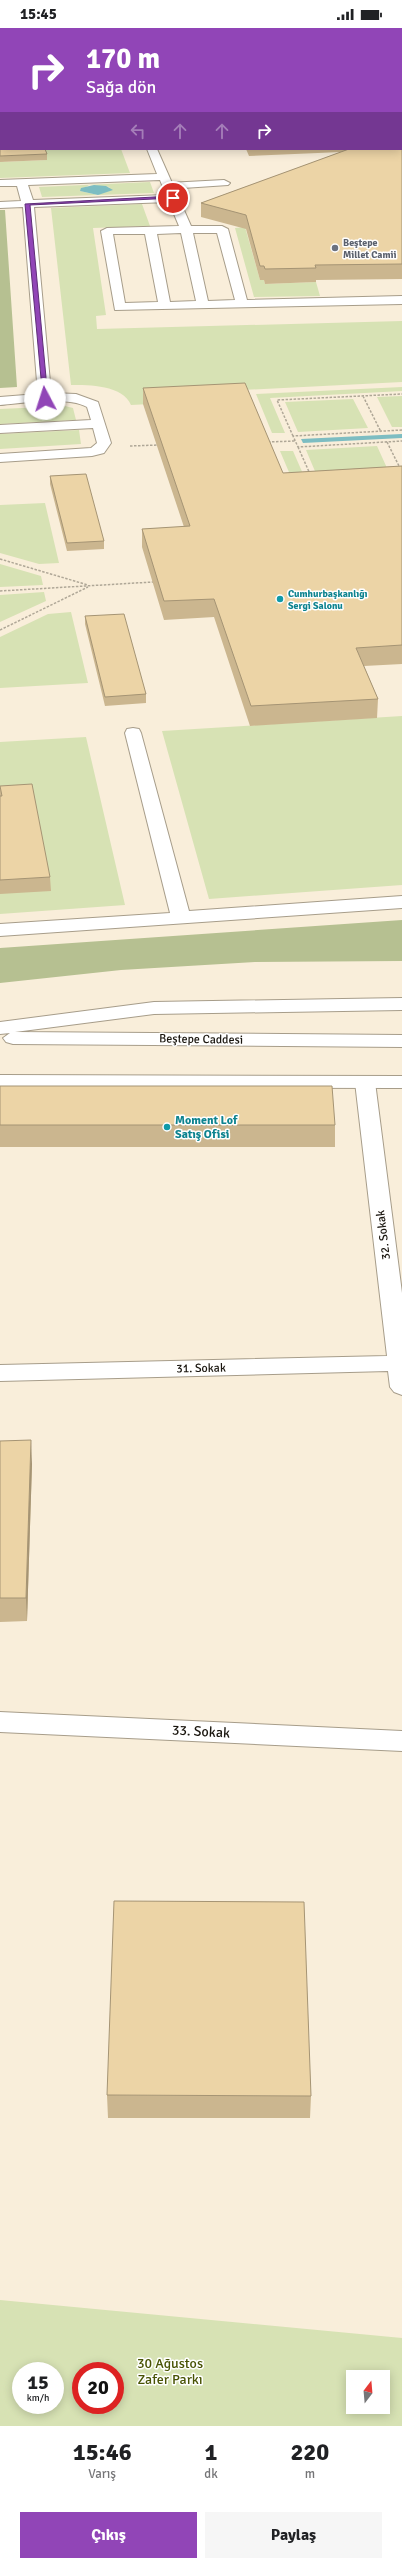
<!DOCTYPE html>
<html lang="tr">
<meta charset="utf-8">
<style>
:root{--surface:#fff;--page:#f6f6f6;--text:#202124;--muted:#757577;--accent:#9145b7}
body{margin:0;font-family:Signika,sans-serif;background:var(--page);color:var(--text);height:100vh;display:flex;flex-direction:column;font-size:15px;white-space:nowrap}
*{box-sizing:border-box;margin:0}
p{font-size:13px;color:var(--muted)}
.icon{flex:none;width:22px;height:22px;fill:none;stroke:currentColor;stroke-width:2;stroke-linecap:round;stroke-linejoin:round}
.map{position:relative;height:2398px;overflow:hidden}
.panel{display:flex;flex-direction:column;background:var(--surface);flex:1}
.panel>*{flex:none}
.hud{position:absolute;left:0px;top:0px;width:402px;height:122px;box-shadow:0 2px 10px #0003;background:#9145b7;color:#fff;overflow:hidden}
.needle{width:26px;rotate:16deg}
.buttons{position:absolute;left:346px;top:2342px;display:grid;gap:8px}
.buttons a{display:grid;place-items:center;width:44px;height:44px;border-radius:0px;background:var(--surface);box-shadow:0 2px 10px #0003;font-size:20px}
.speed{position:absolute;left:12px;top:2334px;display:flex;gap:8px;font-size:20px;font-weight:700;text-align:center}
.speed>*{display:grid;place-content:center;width:52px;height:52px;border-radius:50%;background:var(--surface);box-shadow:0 2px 10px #0003;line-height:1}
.speed small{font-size:10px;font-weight:400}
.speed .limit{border:6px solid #d22;background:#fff;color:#111}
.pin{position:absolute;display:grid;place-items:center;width:34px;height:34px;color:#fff;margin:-17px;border:2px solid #fff;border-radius:50%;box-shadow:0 1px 4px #0007}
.me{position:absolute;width:44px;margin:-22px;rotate:355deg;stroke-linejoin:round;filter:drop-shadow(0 0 3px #0008)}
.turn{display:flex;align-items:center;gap:14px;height:84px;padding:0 20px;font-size:18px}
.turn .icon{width:52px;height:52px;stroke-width:2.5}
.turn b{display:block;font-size:28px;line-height:34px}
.lanes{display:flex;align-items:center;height:38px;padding:0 20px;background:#0003;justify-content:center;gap:20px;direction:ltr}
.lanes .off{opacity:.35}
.eta{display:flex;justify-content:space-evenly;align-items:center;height:68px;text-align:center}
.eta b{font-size:24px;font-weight:700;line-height:28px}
.button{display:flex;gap:8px;margin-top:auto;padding:8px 20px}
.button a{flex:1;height:46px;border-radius:0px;background:var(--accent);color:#fff;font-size:16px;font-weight:700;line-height:46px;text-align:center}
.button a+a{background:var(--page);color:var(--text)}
.status{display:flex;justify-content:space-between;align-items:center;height:28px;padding:0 20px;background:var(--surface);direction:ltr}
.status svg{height:11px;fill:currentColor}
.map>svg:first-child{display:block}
.green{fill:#d7e2b4;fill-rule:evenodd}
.forest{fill:#b6c091}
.water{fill:#7dbdc2}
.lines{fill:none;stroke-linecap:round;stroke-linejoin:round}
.lane-casing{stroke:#a79d8a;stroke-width:2}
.street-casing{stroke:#a79d8a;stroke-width:2}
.primary-casing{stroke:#a79d8a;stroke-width:2}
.path{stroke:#afa797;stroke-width:1.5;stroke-dasharray:2.5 1.5;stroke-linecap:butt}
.lane{fill:#fff;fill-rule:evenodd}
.street{fill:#fff;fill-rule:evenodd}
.primary{fill:#fff;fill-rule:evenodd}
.wall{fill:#cbb68f}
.shaded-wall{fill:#a59474}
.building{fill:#ecd4a6;stroke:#a59474}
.route{fill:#9145b7;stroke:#5e2d77}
.worship-dot{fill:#6b7280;stroke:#fff;stroke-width:1.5}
.culture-dot{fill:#0f9aa8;stroke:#fff;stroke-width:1.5}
.labels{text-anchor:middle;stroke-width:3;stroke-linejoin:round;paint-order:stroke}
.far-worship-label{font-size:10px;font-weight:bold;fill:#5b616d;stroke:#fff;text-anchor:start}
.far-culture-label{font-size:10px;font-weight:bold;fill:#0d838f;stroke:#fff;text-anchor:start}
.street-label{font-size:12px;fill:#1a160f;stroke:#fff}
.culture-label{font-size:12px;font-weight:bold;fill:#0d838f;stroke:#fff;text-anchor:start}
.near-street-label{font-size:14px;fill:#1a160f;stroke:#fff}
.near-park-label{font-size:14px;fill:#485304;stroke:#fff}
</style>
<div class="status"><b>15:45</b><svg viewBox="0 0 49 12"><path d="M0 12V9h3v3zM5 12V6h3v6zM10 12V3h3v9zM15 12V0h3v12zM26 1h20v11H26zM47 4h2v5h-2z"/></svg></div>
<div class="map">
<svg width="402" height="2398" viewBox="0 0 402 2398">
<rect width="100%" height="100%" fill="#f9eeda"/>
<path class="green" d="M44 121H121L130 145 0 150V134L47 132Z
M150 154 154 165 42 169 39 159ZM89 157 110 159 98 167 80 163Z
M142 176 150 198 93 200 106 287 96 288 97 301 402 293V354L242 362 245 371 131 377C123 357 89 357 71 357L51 180Z
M245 199 260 252H264L265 256 316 254 320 268 254 269 235 200Z
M402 359V363L270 370 285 405H272L256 366Z
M402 368V399H392L377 369Z
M353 371 368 400 298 404 285 374Z
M65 378 73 380 76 392 0 396V381Z
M79 402 81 416 0 421V406Z
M377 418 392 451 320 455 306 422Z
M280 423H293L307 455 294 456Z
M45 475 59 535 39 536 0 525V477Z
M0 536 41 548 43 557 0 559Z
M44 564 46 573 0 594V567Z
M71 584 88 655 0 660V609L48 586Z
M402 688V857L209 871 162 703Z
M86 709 125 877 0 886V714Z
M0 2272 402 2310V2398H0ZM21 2343H55V2377H21ZM81 2343H115V2377H81ZM353 2349H383V2379H353Z"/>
<path class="forest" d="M0 0H402V23L401 1H1V41Z
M0 182H5L17 359 0 360Z
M402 892V933L255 934 121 942 0 955V920Z"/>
<path class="water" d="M94 157 106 158 113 162 98 167 80 163 81 160Z
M402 406V410L303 415 301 411Z"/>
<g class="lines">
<g class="lane-casing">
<path id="lane" d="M401 31H402V39H401Z
M401 83H402V91H401Z
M147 121H157L191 198H222L228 201 247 272 402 268V276L115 282 101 203 107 200 179 198 169 174 34 179 51 365 76 366 98 374 111 415 104 425 92 428 0 434V426L91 420 97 415 93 400 0 405V397L91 392 87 379C68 368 22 375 0 377V369L38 366 23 179 0 180V174L21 173 17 158H0V152L157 146ZM160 152 166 167 33 172 28 157ZM181 205 196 273 170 274 157 206ZM193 205H217L235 272 208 273ZM113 206H145L158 274 125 275Z
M133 700 139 701 141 705 189 883 402 868V880L0 908V896L170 885 125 705 127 701Z"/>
</g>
<g class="street-casing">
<path id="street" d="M224 152 230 155 228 157 168 161 162 158 168 155Z
M365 1048 372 1050 375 1054 402 1265V1367L394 1364 390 1359 388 1343 0 1353V1337L387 1328 355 1054 358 1050Z
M0 1684 402 1703V1723L0 1704Z"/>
</g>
<g class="primary-casing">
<path id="primary" d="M402 970V982L154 986 15 1004 402 1007V1019L13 1016 6 1014 3 1010 10 1005 0 1006V994L154 974Z
M0 1047 402 1048V1060L0 1059Z"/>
</g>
<path class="path" d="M363 368 381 404
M402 402 293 408 298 419 402 413
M293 408 277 372 402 366
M268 414 295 413
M387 414 402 444
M130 418 159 417
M298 419 310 446
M0 531 88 557
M0 563 153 554
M0 602 88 559"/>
<use href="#lane" class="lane"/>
<use href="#street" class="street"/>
<use href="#primary" class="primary"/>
</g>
<path class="wall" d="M0 82 47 126V132L0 134Z
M402 96V251L316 252V254L265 256 264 252H260L246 201 201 189V175L341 124 249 128 246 121H401Z
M143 360 283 445 402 438V636L364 638 378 671 377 690 250 698 214 589 164 592 142 519V501L184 499 143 376Z
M50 448 104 513V521L67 523 50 456Z
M85 588 146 666V675L105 678 85 596Z
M0 758 50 849 51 863 0 866Z
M0 1058 335 1097V1119H0Z
M0 1413 32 1436 27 1593 0 1594Z
M107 2067 311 2068 310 2090H108Z"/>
<path class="shaded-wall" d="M31 1412 32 1436 27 1593 26 1570Z"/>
<path class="building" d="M0 82H1V121H45L47 126 0 128Z
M401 96H402V236L315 237 316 240 265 241 264 238H260L246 187 201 175 349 121H401Z
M245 355 283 445 402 438V617L356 620 378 671 251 678 214 571 164 573 142 501 190 498 143 360Z
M86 446 104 513 67 515 50 448Z
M124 586 146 666 105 669 85 588Z
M32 756 50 849 0 852V768H2L0 758Z
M0 1058H332L335 1097H0Z
M31 1412 26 1570H0V1413Z
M114 1873 304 1874 311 2068 107 2067Z"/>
<path class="route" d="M173 168 174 170 30 177 48 371 43 372 25 176Z"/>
<circle class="worship-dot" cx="335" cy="220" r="4"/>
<g class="culture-dot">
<circle cx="280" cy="571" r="4"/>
<circle cx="167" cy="1099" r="4"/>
</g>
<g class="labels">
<g class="far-worship-label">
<text x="343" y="218">Beştepe<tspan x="343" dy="12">Millet Camii</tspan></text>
</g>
<g class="far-culture-label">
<text x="288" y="569">Cumhurbaşkanlığı<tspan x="288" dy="12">Sergi Salonu</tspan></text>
</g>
<g class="street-label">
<text transform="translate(201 1011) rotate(1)" y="4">Beştepe Caddesi</text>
<text transform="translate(383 1207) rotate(-97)" y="4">32. Sokak</text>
<text transform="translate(201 1340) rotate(-1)" y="4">31. Sokak</text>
</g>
<g class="culture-label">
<text x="175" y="1096">Moment Lof<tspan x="175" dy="14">Satış Ofisi</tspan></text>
</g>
<g class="near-street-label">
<text transform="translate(201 1703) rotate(3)" y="5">33. Sokak</text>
</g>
<g class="near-park-label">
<text x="170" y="2340">30 Ağustos<tspan x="170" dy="16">Zafer Parkı</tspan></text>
</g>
</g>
</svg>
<div class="buttons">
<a><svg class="needle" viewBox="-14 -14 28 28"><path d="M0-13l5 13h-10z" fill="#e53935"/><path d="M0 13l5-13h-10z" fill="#757577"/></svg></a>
</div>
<div class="speed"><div>15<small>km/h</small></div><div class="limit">20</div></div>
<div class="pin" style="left:173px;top:170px;background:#d93025"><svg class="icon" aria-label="arrive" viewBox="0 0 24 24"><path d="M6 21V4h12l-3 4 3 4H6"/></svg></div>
<svg class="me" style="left:45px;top:371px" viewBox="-20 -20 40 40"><circle r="19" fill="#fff"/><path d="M0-13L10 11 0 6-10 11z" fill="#9145b7"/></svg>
<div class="hud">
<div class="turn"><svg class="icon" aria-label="right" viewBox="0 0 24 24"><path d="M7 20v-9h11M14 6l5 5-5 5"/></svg><div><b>170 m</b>Sağa dön</div></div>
<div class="lanes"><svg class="icon off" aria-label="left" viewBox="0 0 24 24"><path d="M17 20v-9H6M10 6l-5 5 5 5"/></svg><svg class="icon off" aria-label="ahead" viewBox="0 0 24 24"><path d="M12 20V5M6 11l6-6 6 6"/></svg><svg class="icon off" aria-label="ahead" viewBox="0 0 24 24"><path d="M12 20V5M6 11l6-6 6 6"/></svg><svg class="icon" aria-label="right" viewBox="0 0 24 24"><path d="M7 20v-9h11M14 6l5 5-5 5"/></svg></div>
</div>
</div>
<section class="panel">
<div class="eta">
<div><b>15:46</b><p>Varış</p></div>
<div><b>1</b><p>dk</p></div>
<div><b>220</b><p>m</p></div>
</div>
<div class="button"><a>Çıkış</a><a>Paylaş</a></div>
</section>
